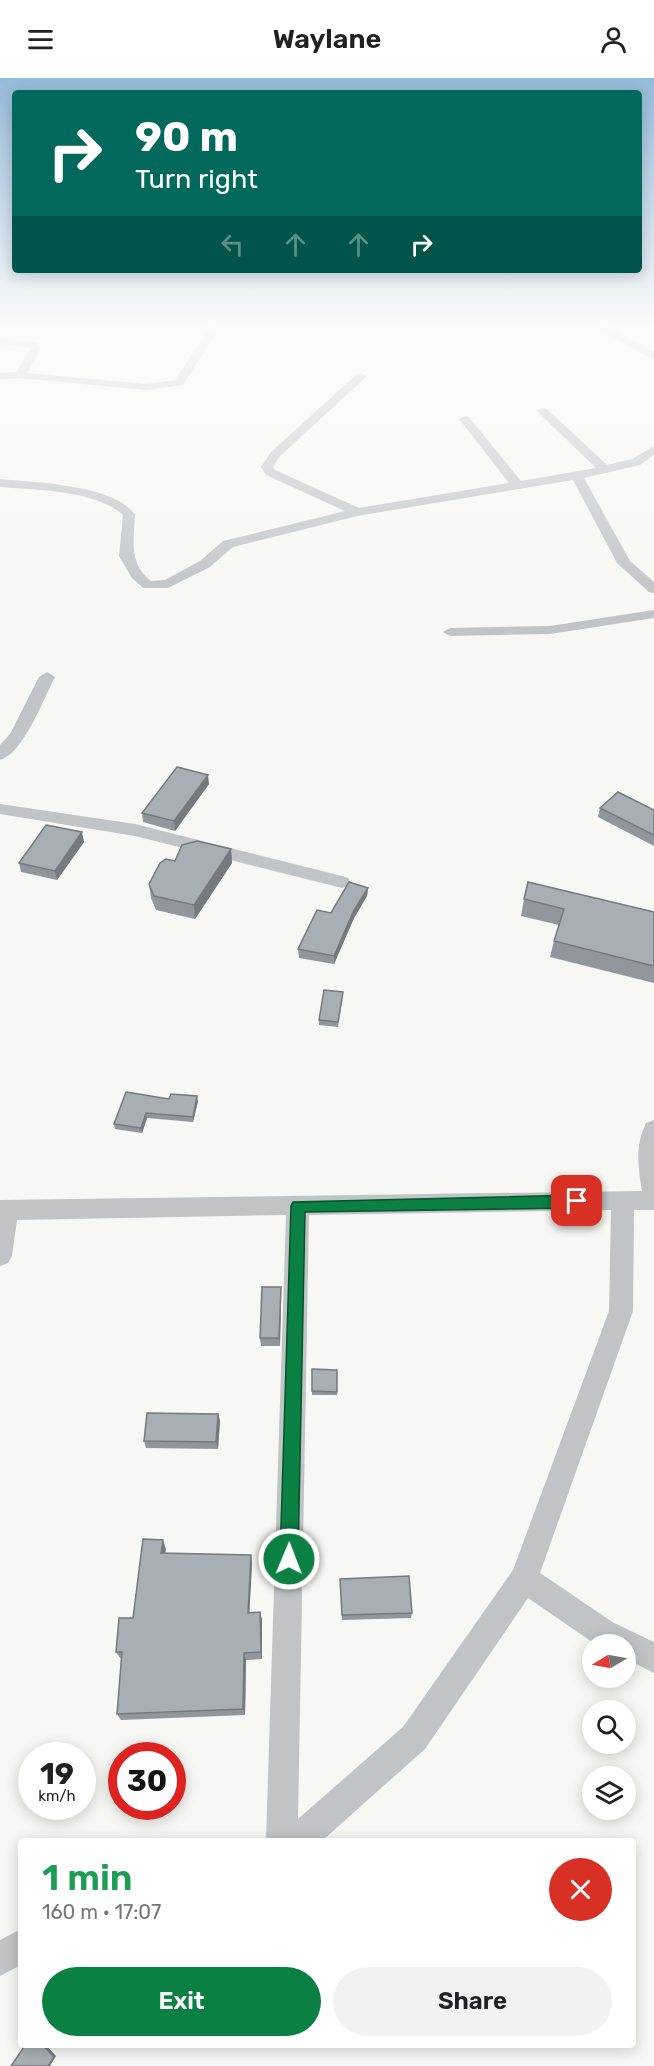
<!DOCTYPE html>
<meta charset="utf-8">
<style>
:root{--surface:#fff;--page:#f2f2f2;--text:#202124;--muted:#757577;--accent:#0b8043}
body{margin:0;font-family:Rubik,sans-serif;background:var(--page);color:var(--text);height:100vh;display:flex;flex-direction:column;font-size:22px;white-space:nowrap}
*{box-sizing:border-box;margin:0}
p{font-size:20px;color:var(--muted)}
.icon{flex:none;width:33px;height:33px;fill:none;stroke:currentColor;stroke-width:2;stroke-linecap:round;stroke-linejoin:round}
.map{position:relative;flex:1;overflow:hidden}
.panel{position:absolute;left:18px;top:1760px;width:618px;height:210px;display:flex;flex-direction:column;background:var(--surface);border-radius:6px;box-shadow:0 3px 15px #0003}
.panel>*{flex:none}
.hud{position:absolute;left:12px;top:12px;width:630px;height:183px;border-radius:6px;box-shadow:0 3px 15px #0003;background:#00695c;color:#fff;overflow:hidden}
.needle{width:39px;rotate:260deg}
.buttons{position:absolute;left:582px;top:1556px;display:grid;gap:12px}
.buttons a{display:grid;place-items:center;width:54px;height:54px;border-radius:50%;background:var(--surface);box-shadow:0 3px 15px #0003;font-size:30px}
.speed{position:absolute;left:18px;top:1664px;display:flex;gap:12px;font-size:30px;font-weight:700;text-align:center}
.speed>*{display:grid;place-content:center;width:78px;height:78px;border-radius:50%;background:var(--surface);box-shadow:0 3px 15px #0003;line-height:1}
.speed small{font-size:15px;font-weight:400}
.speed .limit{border:9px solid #d22;background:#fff;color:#111}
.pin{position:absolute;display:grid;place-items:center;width:51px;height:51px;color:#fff;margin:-26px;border-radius:12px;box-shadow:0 3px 9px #0006}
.me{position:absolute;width:66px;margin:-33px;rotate:1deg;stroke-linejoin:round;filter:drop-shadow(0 0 4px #0008)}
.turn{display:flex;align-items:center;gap:21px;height:126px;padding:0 24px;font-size:27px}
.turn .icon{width:78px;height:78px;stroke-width:2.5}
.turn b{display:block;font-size:42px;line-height:51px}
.lanes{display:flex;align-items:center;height:57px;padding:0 24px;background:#0003;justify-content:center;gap:30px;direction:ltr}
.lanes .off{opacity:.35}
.round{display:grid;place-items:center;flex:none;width:63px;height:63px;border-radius:32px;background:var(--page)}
.head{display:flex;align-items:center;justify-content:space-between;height:102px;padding:0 24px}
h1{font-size:36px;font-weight:600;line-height:45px;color:#1e9e55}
.cta{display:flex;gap:12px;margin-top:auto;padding:12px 24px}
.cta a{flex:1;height:69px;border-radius:36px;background:var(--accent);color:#fff;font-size:24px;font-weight:600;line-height:69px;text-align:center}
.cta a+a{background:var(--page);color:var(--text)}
header{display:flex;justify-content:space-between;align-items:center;height:78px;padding:0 24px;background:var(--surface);font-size:27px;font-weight:600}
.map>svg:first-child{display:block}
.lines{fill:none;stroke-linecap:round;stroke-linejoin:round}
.street{fill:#c0c4c7;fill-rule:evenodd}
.wall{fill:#90969b}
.shaded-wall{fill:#767a7e}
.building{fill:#a8afb4;stroke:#767a7e;stroke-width:1.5}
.route{fill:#0b8043;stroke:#07532c;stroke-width:1.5}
</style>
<header><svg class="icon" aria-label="menu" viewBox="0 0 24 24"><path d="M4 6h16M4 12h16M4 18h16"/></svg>Waylane<svg class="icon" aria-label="person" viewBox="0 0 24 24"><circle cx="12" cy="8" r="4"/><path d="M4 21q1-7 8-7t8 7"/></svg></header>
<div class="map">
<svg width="654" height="1988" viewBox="0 0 654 1988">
<rect width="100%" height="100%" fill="#f7f7f4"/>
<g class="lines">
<path class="street" d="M211 247H221L183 307 147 312 19 300 0 301V295L16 294 31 270 0 266V260L38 265 41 270 27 295 147 306 175 302Z
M597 247H606L654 275V282L597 250Z
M361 295 366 298 365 300 279 379 273 389 275 392 359 430 509 405 459 341 465 338 469 339 521 403 596 390 537 333 543 330 547 331 607 387 632 381 654 368V377L640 387 584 400 630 483 654 504V515L649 514 617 485 573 402 357 438 233 469 210 489 168 510H143L132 500 119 478 123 437C96 412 35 412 0 409V401C37 405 111 406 135 436 134 462 128 485 151 503L165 502 200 483 223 463 345 433 266 397 261 389 271 374 357 296Z
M654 532V540L550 556 450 558 443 554 450 550 550 548Z
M47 594 55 599C44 620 23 676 0 682V667L10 656 39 599Z
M0 726 135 746 342 798 348 800 351 804 348 808 342 810 135 758 0 736Z
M654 1042V1132H634L633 1233 540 1495 614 1545 654 1564V1595L626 1581V1566H595L528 1520 425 1671 323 1762H266L286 1137 17 1142 12 1178 8 1185 0 1188V1122L642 1113C638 1089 635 1067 646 1045ZM611 1132 609 1233 513 1492 403 1649 298 1741 309 1137Z
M21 1851V1887L0 1898V1862Z"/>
</g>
<path class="wall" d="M209 706 175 753 143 744 142 735Z
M600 730 654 732V768L598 739Z
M84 764 57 802 21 794 19 785Z
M231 771 232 785 195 841 156 832 151 820 149 806 175 783Z
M368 810 367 818 354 840 334 886 299 880 298 871 331 835Z
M524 821 654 834V905L550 879 554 863 559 847 521 838Z
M343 918 338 949 319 947V942Z
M169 1021 198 1023 193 1044 147 1040 142 1055 115 1051 114 1046Z
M281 1217 280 1268H261L260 1260Z
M312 1291 337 1292V1317H312Z
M218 1336 220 1343 218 1371 146 1370 144 1363Z
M166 1471 165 1475 251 1477 252 1486 249 1535 260 1534 262 1542V1581L246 1582 245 1637 121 1642 117 1636 121 1581 116 1574Z
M340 1501 412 1535 411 1540 342 1542Z"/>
<path class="shaded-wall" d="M208 697 209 706 175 753 174 743Z
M82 754 84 764 57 802 55 793Z
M231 771 232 785 195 841 194 827Z
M368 810 367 818 354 840 334 886V878L354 832Z
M197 1018 198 1023 193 1044V1039Z
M146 1035 147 1040 142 1055 141 1050Z
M281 1209V1217L280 1268 279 1260Z
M218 1336 220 1343 218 1371 216 1364Z
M163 1462 166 1471 164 1483 161 1475Z
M251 1477 252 1486 249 1542 248 1535Z
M260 1534 262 1542V1581L261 1574Z
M244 1575 246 1582 245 1637 243 1631Z
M42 1966H45L56 1978 50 1988H48Z"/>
<path class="building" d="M177 689 208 697 174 743 142 735Z
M618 714 654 732V757L600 730Z
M46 747 82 754 55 793 19 785Z
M197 763 231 771 194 827 154 818 149 806 160 785 166 781 175 783 182 767Z
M349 804 368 810 354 832 334 878 298 871 317 832 331 835Z
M528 804 654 834V888L554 863 564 831 524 821Z
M324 912 343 914 338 944 319 942Z
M126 1014 169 1021 171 1016 197 1018 193 1039 146 1035 141 1050 114 1046Z
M262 1209H281L279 1260H260Z
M312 1291 337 1292V1314L312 1313Z
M147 1335 218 1336 216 1364 144 1363Z
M143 1461 163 1462 161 1475 251 1477 248 1535 260 1534 261 1574 244 1575 243 1631 117 1636 122 1574H116L119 1540H133Z
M409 1498 412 1535 342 1537 340 1501Z
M26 1966H42L54 1979 48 1988H11Z"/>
<linearGradient id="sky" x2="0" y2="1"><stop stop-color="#95badb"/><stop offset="0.47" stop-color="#fbfbfa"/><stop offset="1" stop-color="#fbfbfa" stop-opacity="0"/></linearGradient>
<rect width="654" height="525" fill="url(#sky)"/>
<path class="route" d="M577 1117 582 1119 585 1123 582 1128 577 1130 305 1134 298 1481 296 1487 289 1490 283 1487 280 1481 291 1128 293 1124Z"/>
</svg>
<div class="buttons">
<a><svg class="needle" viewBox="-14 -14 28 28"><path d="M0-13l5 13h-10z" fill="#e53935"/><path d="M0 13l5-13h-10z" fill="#757577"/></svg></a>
<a><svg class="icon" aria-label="search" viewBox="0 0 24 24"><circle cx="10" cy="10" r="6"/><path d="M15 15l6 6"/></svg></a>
<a><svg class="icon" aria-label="layers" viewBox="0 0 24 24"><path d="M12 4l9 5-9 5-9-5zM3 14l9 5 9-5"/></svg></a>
</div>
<div class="speed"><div>19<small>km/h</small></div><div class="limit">30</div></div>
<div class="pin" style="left:577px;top:1123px;background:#d93025"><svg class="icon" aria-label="arrive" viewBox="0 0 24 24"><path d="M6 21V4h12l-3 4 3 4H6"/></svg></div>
<svg class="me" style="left:289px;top:1481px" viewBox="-20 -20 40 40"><circle r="17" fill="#0b8043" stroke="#fff" stroke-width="3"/><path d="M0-11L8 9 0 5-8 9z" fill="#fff"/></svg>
<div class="hud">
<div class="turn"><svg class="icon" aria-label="right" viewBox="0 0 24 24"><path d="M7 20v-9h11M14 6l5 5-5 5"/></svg><div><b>90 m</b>Turn right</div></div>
<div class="lanes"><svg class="icon off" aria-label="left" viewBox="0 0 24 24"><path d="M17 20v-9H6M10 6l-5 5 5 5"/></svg><svg class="icon off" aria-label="ahead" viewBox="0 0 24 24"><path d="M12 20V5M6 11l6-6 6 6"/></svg><svg class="icon off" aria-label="ahead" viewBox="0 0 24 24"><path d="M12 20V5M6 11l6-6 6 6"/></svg><svg class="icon" aria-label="right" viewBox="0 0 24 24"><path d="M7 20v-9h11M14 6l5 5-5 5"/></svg></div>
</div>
<section class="panel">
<div class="head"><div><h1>1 min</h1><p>160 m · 17:07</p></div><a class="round" style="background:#d93025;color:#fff"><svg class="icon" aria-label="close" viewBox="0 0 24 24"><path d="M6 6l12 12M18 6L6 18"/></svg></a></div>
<div class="cta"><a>Exit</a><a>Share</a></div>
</section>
</div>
